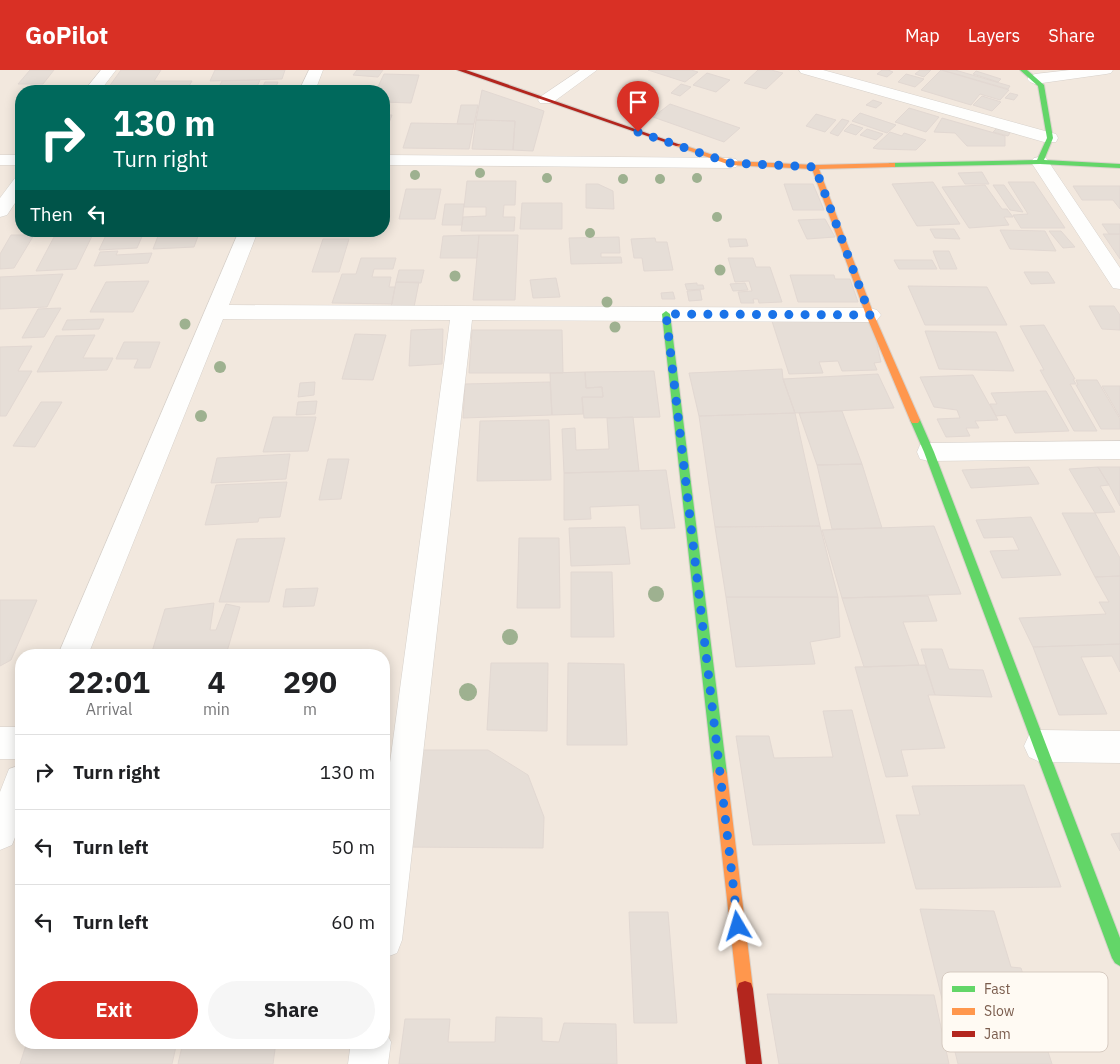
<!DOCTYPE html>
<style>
:root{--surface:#fff;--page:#f6f6f6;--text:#202124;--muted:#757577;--line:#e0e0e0;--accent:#d93025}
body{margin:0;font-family:"IBM Plex Sans",sans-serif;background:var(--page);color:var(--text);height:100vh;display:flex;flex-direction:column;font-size:19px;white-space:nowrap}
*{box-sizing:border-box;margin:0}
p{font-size:16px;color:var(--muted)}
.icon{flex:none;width:28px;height:28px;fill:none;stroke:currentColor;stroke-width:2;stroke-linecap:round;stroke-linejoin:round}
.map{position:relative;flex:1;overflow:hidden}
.drawer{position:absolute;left:15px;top:579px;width:375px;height:400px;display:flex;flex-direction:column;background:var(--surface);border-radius:20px;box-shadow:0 2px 12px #0003}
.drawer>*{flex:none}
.guide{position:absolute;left:15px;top:15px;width:375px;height:152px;border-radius:20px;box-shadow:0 2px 12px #0003;background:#00695c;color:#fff;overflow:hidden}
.pin{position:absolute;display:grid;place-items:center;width:42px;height:42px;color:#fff;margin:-51px -21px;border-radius:50% 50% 50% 0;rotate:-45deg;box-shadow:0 0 5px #0007}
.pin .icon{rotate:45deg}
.me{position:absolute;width:55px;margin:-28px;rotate:353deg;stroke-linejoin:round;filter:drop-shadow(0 0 4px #0008)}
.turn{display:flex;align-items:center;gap:18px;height:105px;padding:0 15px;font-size:22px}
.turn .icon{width:65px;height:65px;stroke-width:2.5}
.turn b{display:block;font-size:35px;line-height:42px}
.then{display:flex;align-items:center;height:48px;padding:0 15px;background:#0003;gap:10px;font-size:19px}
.eta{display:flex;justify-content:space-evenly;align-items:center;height:85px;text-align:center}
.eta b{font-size:30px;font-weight:800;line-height:35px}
.action{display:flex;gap:10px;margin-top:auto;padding:10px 15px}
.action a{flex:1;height:58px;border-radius:30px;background:var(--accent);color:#fff;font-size:20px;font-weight:800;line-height:58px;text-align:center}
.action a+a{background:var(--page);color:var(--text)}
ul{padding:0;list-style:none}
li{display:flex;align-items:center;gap:15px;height:75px;padding:0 15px;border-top:1px solid var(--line)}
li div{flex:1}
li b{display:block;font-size:19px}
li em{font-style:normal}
header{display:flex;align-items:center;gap:30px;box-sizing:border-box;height:70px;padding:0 25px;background:var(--accent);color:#fff}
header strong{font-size:24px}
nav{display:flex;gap:28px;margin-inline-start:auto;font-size:18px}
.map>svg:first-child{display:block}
.residential{fill:#f2e8de;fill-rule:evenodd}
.building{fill:#e6ded7;stroke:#e2d8d2}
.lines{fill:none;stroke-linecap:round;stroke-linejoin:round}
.street-casing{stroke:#d7d1cb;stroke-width:1}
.fast-casing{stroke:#d9d2cb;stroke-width:2}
.slow-casing{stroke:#d9d2cb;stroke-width:2}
.jam-casing{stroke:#d9d2cb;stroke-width:2}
.street{fill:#fefefd;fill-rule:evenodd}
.fast{fill:#63d668;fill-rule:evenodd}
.slow{fill:#ff974d;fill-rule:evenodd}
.jam{fill:#b3261e;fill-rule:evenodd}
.tree{fill:#9eb190}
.route{stroke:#1a73e8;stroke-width:9;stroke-dasharray:0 16.2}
.key{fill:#fffaf3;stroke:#d7cbc1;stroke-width:1}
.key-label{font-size:14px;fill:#7a5c4d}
</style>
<header>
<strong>GoPilot</strong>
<nav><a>Map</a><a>Layers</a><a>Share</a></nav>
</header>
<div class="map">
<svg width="1120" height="994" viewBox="0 0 1120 994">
<rect width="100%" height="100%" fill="#f9f5f0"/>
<path class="residential" d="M0 0H1120V994H0ZM21 21H384V161H21ZM21 585H384V972H21Z"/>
<path class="building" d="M30 0H54L43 14H18Z
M121 0H161L154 11H192L186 21H106Z
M215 0H285L282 9 210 11Z
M357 0H383L378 7 353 5Z
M648 0H691L698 2 685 12Z
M758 0H771L783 3 766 19 744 13Z
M882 0H888L893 2 887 7 877 4Z
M920 0H931L924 7 915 4Z
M941 0 1009 20 1000 30 980 24 971 35 921 20Z
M942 0H955L1010 16 1008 19Z
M976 1 1001 9 998 12 973 4Z
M707 3 730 10 716 22 693 15Z
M384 4 419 5 411 33 384 32V21H376Z
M906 4 924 9 915 17 898 12Z
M260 10 255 21H217L222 11Z
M265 12H278L274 21H261Z
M681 14 691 17 680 26 671 23Z
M356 16H372L370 21H354Z
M45 17H72L69 21H42Z
M482 20 544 41 533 81 513 80 515 51 476 50Z
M1010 23 1018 25 1014 30 1005 28Z
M982 26 1001 32 992 41 973 35Z
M873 30 882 33 876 38 866 35Z
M670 34 740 58 724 72 653 47Z
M461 35H478L474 54H457Z
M909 38 939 47 926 62 895 52Z
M860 43 896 55 887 63 852 51Z
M816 44 836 50 825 62 806 56Z
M384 45H392L384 66Z
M942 48 1005 66V76H967L955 63 934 62Z
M842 49 849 51 838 66 830 63Z
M476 50 515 51 513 80 472 79Z
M411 53 474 54 469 79 403 78Z
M851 54 863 58 856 65 844 61Z
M999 56 1012 60 1008 66 993 62Z
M867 59 883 64 876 70 860 65Z
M890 62 902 66 904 63 926 70 916 80 878 79 873 78Z
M982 102 989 114H965L958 103Z
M467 111H516L515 135H504L503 147H515L514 161H461L463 147 486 146V137H464Z
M933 112 960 154 917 156 892 114Z
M1008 112H1034L1065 158H1021L1013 145 1028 144Z
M586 114H598L613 121 614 139 586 138Z
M784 114H813L824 140H793Z
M985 115 1002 139H1007L1013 147H1004L1009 155 969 158 942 117Z
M993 115H1004L1023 142 1010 140Z
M1073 116H1120V139L1113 130H1082Z
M406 119H441L435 149H399Z
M522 133H562V159H520Z
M445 134H464L462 155H442Z
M825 149 835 167 807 169 798 150Z
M1102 154H1120V164H1109Z
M930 159H954L960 169 935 168Z
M1000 160 1045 161 1056 181 1010 179Z
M108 161H200L194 177 153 179 160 161 144 162 137 178 99 180Z
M305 161H355L354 164H304Z
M1049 161H1061L1075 177 1063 178Z
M1103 164H1120V189Z
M11 165H34L14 198 0 199V184Z
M479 165 477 188H440L443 166Z
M479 165H518L515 230H473Z
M92 166 76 199 36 201 54 167Z
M619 167 620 183H601V187H621L622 193 571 194 569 168Z
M655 168 656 172H667L673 200 644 201 642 188H634L631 169Z
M323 169H349L339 202H312Z
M728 169H746L748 176 730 177Z
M118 181 116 185 152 183 148 193 94 196 100 182Z
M933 181H949L957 199H940Z
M361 188H396L393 199H374L372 207H391L389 217H395L392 234 332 233 342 204H356Z
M728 188H753L756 197H770L782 232 759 233 758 229H753L754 233H741L738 222 752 221 749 211 735 212Z
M894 190H932L937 199H899Z
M399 200H424L421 213 396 212Z
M1024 202H1048L1055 213 1031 214Z
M63 204 47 237 0 239V207Z
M790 205H834L835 209H850L858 232H798Z
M556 208 560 227 533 228 530 210Z
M149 211 133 242H90L106 212Z
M396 212H419L414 237H391Z
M697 213V215H703L704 219 687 220 685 214Z
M745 213 748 220 733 221 730 214Z
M908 216 987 217 1007 255H925Z
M700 220 702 230 689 231 687 221Z
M673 222 675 229H662L661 223Z
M1089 236H1114L1120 245V260L1102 259Z
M61 238 44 267 22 268 38 239Z
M770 245H870L881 292 874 293 877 300 842 301 838 291 819 292 823 303 789 304Z
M104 249 99 259 62 260 67 250Z
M1044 255 1075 309H1073L1076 314H1070L1097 361H1074L1040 300H1044L1020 256Z
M443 259 442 294 409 296 411 260Z
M472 260H562L563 303H469Z
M925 261 996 262 1014 301 939 299Z
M355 264 386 265 373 310 342 309Z
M95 265 83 288H113L107 300 37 302 56 266Z
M124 272H160L150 298H134L138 289H116Z
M32 276 18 301H32L6 346H0V277Z
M782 299 783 309 795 343 699 346 689 303Z
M654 301 660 347 584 348 582 327H603L602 317 586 318 585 302Z
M585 302 586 318 602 317 603 327H582L583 344 552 345 550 303Z
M878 304 894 338 795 343 783 309Z
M973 305 998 350 975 351 979 358H966L970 366 946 367 937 349 960 348 957 340 934 337 920 307Z
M1076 310H1097L1120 349V359H1101L1076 315H1078Z
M315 312 314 325 298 327 300 313Z
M550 312 552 345 463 348 465 314Z
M1102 316H1120V347Z
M1046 321 1069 361 1015 363 1006 345 996 346 990 334H997L991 323Z
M317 331 315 344 296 345 298 332Z
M41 332H62L35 377 13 376Z
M842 341 862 394 817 395 799 343Z
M795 343 820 456 715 457 699 346Z
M273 347H316L308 381 263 382Z
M633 347 639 401 564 403 562 359 575 358 576 380 609 379 607 348Z
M549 350 551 410 477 411 480 351Z
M290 384 286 409 211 413 217 388Z
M328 389H349L341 429 319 430Z
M862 394 882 458 832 459 817 395Z
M1029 397 1039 414 971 418 962 400Z
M1098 397 1109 415 1100 416 1115 442 1095 443 1069 399Z
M1098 397H1120V436L1109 415Z
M666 400 675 458 641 459 639 435 590 437 591 449 564 450V403Z
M287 412 280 447 259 448 258 452 205 455 216 415Z
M1062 443H1095L1120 488V506L1095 507Z
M1031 447 1061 505 1002 508 990 481 1019 480 1013 467 984 468 976 450Z
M820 456 838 527H726L715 457Z
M934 456 961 524 842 528 822 460Z
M625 457 630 494 571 496 569 458Z
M285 468 269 532H219L237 469Z
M519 468H559L560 538H517Z
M571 502H612L614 567H571Z
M1120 506V574L1033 577 1019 548 1106 544 1099 532H1109L1095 507Z
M318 518 314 536 283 537 286 519Z
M928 526 937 551 903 552 919 595 864 597 842 528Z
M726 527H838L840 567 810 572 815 594 736 597Z
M0 530H37L11 590 0 596Z
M214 533 210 560H216L226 534 240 537 226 585H151L165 539Z
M1120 574V602L1112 586 1081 587 1107 644 1059 645 1033 577Z
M921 579H942L949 599 983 600 992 627 935 625Z
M491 593H548L547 661 487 660Z
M568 593 624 594 627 675H567Z
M925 595 935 625H928L945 678 901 680 908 706 886 707 855 597Z
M852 640 885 773 753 775 736 666H769L774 688 833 687 823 641Z
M413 680H488L528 705 544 747 543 778 401 777Z
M1024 715 1061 817 916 819 896 745H920L912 716Z
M1120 763V781L1111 764Z
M920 839 994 841 1011 897 1021 898 1052 994H958Z
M629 842H668L677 953H634Z
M767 924 934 925 949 994H779Z
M496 947 542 948V971L559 972 564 953 616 954 617 994H399L405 949H450L448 972H495Z
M27 972H177L172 994H20Z
M183 972H276L273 994H178Z"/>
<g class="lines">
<g class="street-casing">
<path id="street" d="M101 0H116L100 21H84Z
M309 0H323L315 21H299Z
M580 0H597L552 33H540L538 30 540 27Z
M799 0H823L1056 64 1058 68 1056 72H1044L801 3Z
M1070 0H1113L1111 3 1106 4 1035 14 1030 12 1027 9 1030 6 1035 4Z
M0 85H21V95H0Z
M384 85 730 88 736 89 739 93 736 97 730 98 384 95Z
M1040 87 1046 88 1120 198V219L1113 218 1031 92 1034 88Z
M21 107V124L7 145 0 147V128L15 108Z
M239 161H258L229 235 870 238 877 240 881 245 877 250 870 252 472 250 402 870 397 883 384 888V737L450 250 223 249 88 585H58Z
M1120 371V389L929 391 920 389 917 382 920 375 929 373Z
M0 657H21V689H0Z
M1040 660 1120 661V693L1040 692 1029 687 1024 676 1029 665Z
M21 695V752L12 775 0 780V722L9 699Z
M384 958 391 972 388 994H348L351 972H384Z"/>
</g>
<g class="fast-casing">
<path id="fast" d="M1020 0H1027L1044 15 1053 68 1044 90 1120 94V98L1040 94 889 97V93H892L1037 90 1047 68 1038 16Z
M666 241 670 244 727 704 725 709 720 711 715 709 713 704 662 244Z
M915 346 920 350 934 382 1120 868V896L1115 893 1112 888 924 382 910 350Z"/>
</g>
<g class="slow-casing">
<path id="slow" d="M676 74H680L731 91 815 95 895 93V97H892L819 99 874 245 920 350 918 353H912L910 350 866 245 812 99 730 95 676 76Z
M720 697 725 699 727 704 753 919 751 925 745 927 739 925 737 919 713 704 715 699Z"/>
</g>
<g class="jam-casing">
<path id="jam" d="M457 0H466L681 75 676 76Z
M745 911 751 913 753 919 762 994H746L737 919 739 913Z"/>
</g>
<use href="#street" class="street"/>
<use href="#fast" class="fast"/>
<use href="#slow" class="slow"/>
<use href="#jam" class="jam"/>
</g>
<g class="tree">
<circle cx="480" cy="103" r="5"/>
<circle cx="415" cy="105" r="5"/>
<circle cx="547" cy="108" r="5"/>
<circle cx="697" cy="108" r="5"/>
<circle cx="623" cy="109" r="5"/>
<circle cx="660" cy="109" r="5"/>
<circle cx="717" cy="147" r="5"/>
<circle cx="590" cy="163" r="5"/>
<circle cx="720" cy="200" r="5.5"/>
<circle cx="455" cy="206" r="5.5"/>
<circle cx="607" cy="232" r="5.5"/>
<circle cx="185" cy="254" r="5.5"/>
<circle cx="615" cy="257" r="5.5"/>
<circle cx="220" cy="297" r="6"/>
<circle cx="201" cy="346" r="6"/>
<circle cx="656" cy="524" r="8"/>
<circle cx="510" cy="567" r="8"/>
<circle cx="468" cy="622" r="9"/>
</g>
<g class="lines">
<path class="route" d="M638 62 730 93 815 97 870 245 666 244 738 856"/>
</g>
<rect x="942" y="902" width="166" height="80" rx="8" class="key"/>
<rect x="952" y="916" width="23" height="6" fill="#63d668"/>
<rect x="952" y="938" width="23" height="7" fill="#ff974d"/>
<rect x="952" y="961" width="23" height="6" fill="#b3261e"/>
<g class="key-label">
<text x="984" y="924">Fast</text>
<text x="984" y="946">Slow</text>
<text x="984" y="969">Jam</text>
</g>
</svg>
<div class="pin" style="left:638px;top:62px;background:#d93025"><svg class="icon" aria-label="arrive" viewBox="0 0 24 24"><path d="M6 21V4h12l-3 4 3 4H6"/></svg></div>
<svg class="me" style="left:738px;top:856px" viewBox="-20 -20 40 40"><path d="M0-17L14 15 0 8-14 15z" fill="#1a73e8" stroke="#fff" stroke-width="4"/></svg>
<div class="guide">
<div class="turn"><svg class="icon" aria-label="right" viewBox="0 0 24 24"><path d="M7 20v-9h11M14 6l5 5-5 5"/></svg><div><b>130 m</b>Turn right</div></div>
<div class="then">Then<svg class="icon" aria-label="left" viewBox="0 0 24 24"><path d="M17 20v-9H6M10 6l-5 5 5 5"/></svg></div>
</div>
<section class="drawer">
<div class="eta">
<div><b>22:01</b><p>Arrival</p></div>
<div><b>4</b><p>min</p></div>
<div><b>290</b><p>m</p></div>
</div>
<ul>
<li><svg class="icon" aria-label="right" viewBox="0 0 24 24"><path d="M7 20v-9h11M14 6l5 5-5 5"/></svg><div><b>Turn right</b></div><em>130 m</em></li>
<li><svg class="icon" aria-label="left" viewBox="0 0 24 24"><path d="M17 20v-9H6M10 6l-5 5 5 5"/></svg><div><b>Turn left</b></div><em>50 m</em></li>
<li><svg class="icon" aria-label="left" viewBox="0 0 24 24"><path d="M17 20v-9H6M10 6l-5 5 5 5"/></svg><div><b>Turn left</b></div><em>60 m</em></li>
</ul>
<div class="action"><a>Exit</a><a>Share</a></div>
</section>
</div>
